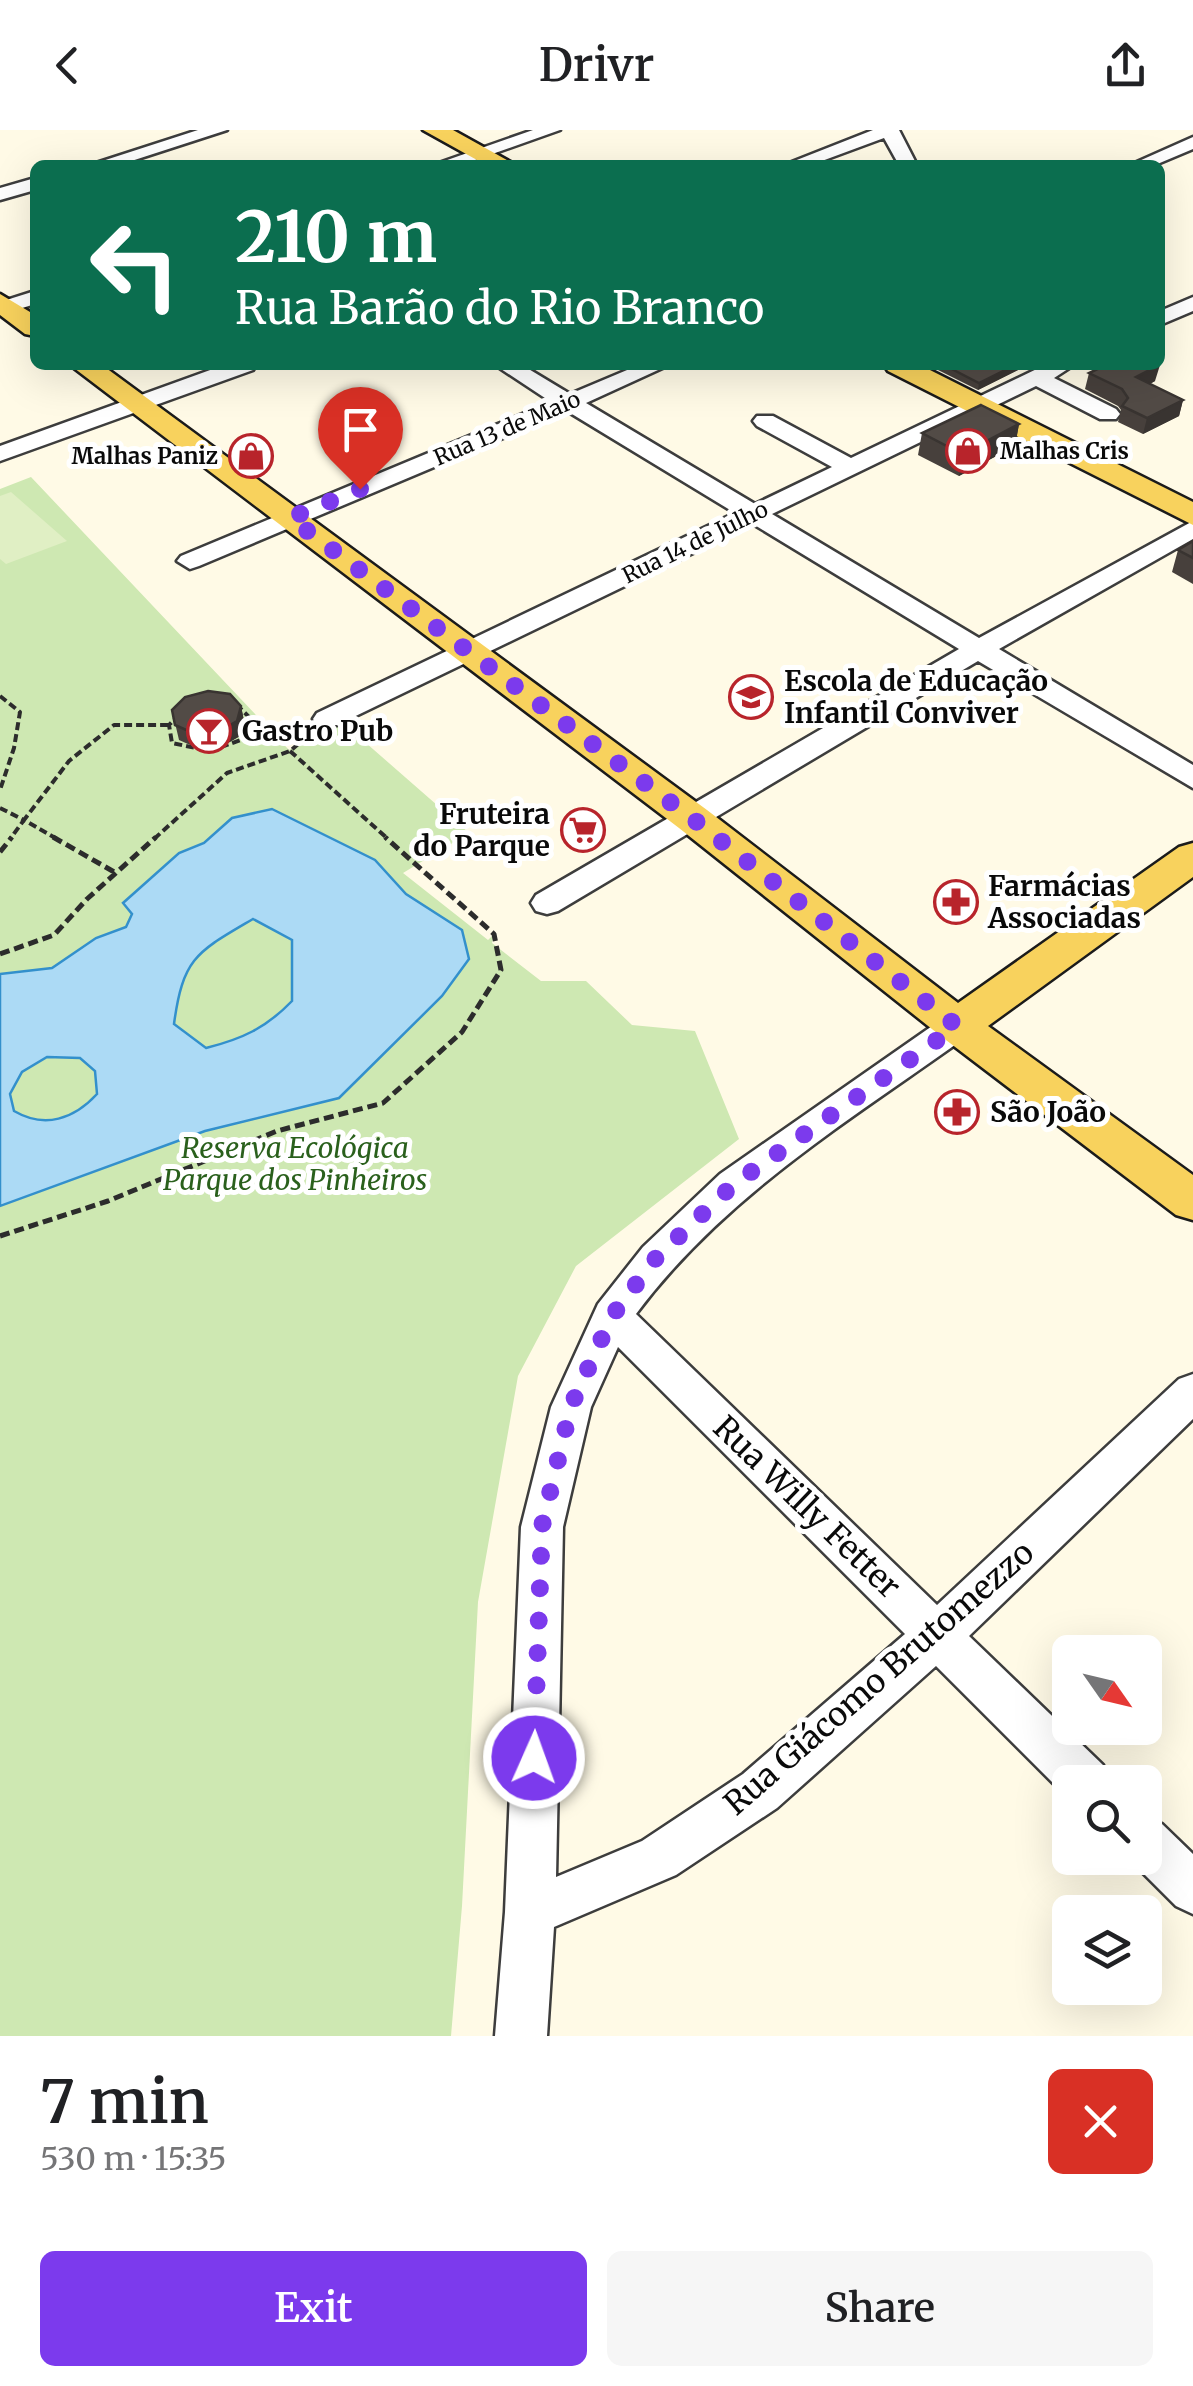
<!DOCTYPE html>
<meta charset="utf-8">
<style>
:root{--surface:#fff;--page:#f6f6f6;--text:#202124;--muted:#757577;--accent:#7c3aed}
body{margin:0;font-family:Merriweather,serif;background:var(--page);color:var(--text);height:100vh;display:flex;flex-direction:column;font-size:38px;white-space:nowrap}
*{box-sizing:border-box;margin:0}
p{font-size:32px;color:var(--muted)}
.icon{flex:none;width:55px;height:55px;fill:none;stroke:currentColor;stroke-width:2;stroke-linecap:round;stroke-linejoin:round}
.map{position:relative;height:1906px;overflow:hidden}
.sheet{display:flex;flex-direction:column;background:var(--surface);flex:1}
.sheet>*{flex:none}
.guide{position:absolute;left:30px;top:30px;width:1135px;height:210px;border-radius:15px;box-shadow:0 10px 40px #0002;background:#0b6e4f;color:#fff;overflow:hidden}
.needle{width:65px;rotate:124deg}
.controls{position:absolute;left:1052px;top:1505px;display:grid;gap:20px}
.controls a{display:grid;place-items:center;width:110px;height:110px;border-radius:15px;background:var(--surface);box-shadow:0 10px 40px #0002;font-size:50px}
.pin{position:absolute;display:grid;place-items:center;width:85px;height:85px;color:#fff;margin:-102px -42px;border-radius:50% 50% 50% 0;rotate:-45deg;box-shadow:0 0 10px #0007}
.pin .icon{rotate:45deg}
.me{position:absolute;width:110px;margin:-55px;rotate:2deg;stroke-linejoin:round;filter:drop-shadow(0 0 8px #0008)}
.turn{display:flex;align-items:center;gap:35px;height:210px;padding:0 40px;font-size:45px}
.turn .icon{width:130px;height:130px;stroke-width:2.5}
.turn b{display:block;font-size:70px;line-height:85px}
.round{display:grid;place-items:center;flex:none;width:105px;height:105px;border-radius:15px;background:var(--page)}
.summary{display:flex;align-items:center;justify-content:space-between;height:170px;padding:0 40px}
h1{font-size:60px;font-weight:600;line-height:75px}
.button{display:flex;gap:20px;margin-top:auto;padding:20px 40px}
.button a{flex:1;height:115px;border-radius:15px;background:var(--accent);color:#fff;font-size:40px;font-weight:600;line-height:115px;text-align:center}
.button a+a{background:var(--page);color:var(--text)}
header{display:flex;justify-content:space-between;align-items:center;height:130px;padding:0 40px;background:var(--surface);font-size:45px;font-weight:600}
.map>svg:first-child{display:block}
.green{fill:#cee8b2}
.pitch{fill:#e0efc4}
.water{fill:#acdaf5;stroke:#3390cc;stroke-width:2.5;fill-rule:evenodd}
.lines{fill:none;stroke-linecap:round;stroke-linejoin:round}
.minor-casing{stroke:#3d3d3d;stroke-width:5}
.major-casing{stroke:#1b1b1b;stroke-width:5}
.path-far1{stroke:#2c2c2c;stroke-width:4;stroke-dasharray:8 4;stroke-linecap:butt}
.path{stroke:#2c2c2c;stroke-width:5;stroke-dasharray:10 5;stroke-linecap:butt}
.minor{fill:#fff;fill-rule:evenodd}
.major{fill:#f8d25d;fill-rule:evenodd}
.wall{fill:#47403c}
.shaded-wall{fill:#393431}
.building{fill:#524b46;stroke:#393431;stroke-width:2.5}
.route{stroke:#7c3aed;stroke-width:18;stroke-dasharray:0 32.4}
.labels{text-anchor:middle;stroke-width:10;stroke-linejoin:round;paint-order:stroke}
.far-street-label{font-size:22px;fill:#0a0a0a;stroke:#fff}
.far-poi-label{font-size:22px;font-weight:bold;fill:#0a0a0a;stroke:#fff;text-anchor:start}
.poi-label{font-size:28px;font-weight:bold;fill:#0a0a0a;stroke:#fff;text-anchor:start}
.park-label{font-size:28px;font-style:italic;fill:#2a601c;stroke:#fff}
.near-street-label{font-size:32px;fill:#0a0a0a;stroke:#fff}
</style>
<header><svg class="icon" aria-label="back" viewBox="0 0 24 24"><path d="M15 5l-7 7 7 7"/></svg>Drivr<svg class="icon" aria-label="share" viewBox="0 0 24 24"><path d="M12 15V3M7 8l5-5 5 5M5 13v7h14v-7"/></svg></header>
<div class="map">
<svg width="1193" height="1906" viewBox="0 0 1193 1906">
<rect width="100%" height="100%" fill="#fffae6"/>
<path class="green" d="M31 347 289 620 342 592 469 703 403 743 488 810 494 804 492 813 541 851H586L632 895 695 901 739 1009 576 1136 518 1246 478 1472 462 1776 451 1906H0V359Z"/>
<path class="pitch" d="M11 362 67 411 6 434 0 429V366Z"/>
<path class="water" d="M272 679 375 730 406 764 462 800 469 829 442 866 339 968 205 1001 0 1076V844L52 838 96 808 126 797 132 784 123 773 179 723 204 713 232 688ZM253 789 292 810V871C266 898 242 909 206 918L174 894C183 827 197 822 253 789ZM47 927 80 928 95 941 97 964C74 989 45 999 14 981L10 964 22 942Z"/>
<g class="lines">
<g class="minor-casing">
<path id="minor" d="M198 0H227L119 35H90Z
M533 0H560L461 35H433Z
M873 0H899L917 35H899L884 8 811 35H784Z
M1193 7V19L1155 35H1130Z
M35 48V60L0 70V58Z
M35 161V174L0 185V172Z
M1193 167V181L1160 195V181Z
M224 235H256L253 240 0 331V316Z
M495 235H522L570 264 639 235H669L586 273 755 374 832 337 757 296 753 291 757 286H773L851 328 1045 235H1074L1054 248 1116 279 1120 284 1116 289H1100L1036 256 772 384 979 508 1193 391V409L999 519 1193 635V658L978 531 558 781 547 784 536 781 531 773 536 765 959 519 753 394 337 595H317L313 589 317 583 735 383 567 281 199 436 190 439 177 431 181 426 551 272Z
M957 883 969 887 974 896 969 905C850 990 725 1065 636 1184L937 1475 1179 1249 1193 1244V1289L969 1506 1103 1635 1109 1652H1070L1069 1669 936 1536 777 1678 676 1745 554 1797 547 1906H495L505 1782 521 1397 551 1277 598 1174 643 1117 720 1044 945 887ZM618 1217 905 1504 743 1644 642 1711 556 1747 563 1397 591 1277Z
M1145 1687 1162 1694 1193 1724V1784L1176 1776 1128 1728H1145Z"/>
</g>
<g class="major-casing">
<path id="major" d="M423 0H453L516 35H486Z
M0 164 35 185V206L25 204 0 185Z
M70 235H102L707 680 958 873 1179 717 1193 713V747L988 896 1193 1045V1090L1176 1085 942 907 679 698Z
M884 235H920L1193 372V395L888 241Z"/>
</g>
<path class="path-far1" d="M0 566 20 582 14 618 0 660
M212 571 238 576 252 590 246 608 210 621 172 613 169 595 184 579Z
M248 602 304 593
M290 621 388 709
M0 678 24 690 10 709
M57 709 24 690 69 631 114 595H169
M154 709 227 643 290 621 310 604"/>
<path class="path" d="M53 707 116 743
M0 722 12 707
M0 824 54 805 87 769 156 707
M0 1106 108 1071 277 1001 383 973 462 902 501 840 494 804 385 707"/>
<use href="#minor" class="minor"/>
<use href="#major" class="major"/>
</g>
<path class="wall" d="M928 235H1028L978 260Z
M1089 243 1155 251 1150 254 1183 270 1179 286 1143 304 1118 292 1121 280 1118 276 1085 259Z
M1019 294 1015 316 959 346 918 325 922 303Z
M1193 411V454L1172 442 1178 420Z
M241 576 244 591 240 606 221 617 197 618 179 610 172 580Z"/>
<path class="shaded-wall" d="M1015 235H1028L978 260 979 253Z
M1160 235 1155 251 1132 263 1136 247Z
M1183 270 1179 286 1143 304 1147 288Z
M1019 294 1015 316 959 346 962 324Z
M241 576 244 591 240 606 221 617 218 602Z"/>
<path class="building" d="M944 235H1015L979 253Z
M1106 235H1159L1136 247 1183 270 1147 288 1122 276 1128 268 1122 259 1089 243Z
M981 275 1019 294 962 324 922 303Z
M1193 411V428L1178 420Z
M208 561 230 564 241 576 237 591 218 602 193 603 175 595 172 580 185 567Z"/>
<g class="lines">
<path class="route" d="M360 359 290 388 693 689 957 896 734 1054 656 1128 612 1186 571 1276 542 1396 534 1628"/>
</g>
<defs>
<g id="shop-ring" transform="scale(2.25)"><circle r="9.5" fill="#fff" stroke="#b8242b" stroke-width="1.5"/><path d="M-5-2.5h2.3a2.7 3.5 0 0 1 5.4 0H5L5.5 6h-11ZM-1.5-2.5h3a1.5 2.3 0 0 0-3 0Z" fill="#b8242b"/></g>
<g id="school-ring" transform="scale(2.25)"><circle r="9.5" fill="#fff" stroke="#b8242b" stroke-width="1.5"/><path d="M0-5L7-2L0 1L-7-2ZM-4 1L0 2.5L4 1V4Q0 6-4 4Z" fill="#b8242b"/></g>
<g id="bar-ring" transform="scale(2.25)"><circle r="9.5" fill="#fff" stroke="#b8242b" stroke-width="1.5"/><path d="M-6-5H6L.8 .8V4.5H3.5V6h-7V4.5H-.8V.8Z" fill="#b8242b"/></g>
<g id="supermarket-ring" transform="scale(2.25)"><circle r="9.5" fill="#fff" stroke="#b8242b" stroke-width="1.5"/><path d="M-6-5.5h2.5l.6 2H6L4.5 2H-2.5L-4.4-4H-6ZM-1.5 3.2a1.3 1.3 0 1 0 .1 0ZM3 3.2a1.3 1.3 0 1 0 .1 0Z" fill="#b8242b"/></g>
<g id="pharmacy-ring" transform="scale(2.25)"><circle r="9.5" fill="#fff" stroke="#b8242b" stroke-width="1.5"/><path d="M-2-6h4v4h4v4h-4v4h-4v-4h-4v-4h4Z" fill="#b8242b"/></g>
</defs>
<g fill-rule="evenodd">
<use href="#shop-ring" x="968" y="321"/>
<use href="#shop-ring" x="251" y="326"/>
<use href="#school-ring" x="751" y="567"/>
<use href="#bar-ring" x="209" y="601"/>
<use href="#supermarket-ring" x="583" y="700"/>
<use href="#pharmacy-ring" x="956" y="772"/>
<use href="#pharmacy-ring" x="957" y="982"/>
</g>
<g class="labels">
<g class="far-street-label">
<text transform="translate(507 298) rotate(-23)" y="8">Rua 13 de Maio</text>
<text transform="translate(695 412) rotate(-26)" y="8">Rua 14 de Julho</text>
</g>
<g class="far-poi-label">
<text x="1000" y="329">Malhas Cris</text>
<text x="218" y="334" text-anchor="end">Malhas Paniz</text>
</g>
<g class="poi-label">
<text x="784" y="561">Escola de Educação<tspan x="784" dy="32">Infantil Conviver</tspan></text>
<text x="242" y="611">Gastro Pub</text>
<text x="550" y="694" text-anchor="end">Fruteira<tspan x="550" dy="32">do Parque</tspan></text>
<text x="988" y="766">Farmácias<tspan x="988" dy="32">Associadas</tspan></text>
<text x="990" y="992">São João</text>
</g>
<g class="park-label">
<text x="295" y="1028">Reserva Ecológica<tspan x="295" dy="32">Parque dos Pinheiros</tspan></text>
</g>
<g class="near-street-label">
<text transform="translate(807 1377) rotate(44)" y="11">Rua Willy Fetter</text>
<text transform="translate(879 1548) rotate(-41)" y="11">Rua Giácomo Brutomezzo</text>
</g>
</g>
</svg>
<div class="controls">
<a><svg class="needle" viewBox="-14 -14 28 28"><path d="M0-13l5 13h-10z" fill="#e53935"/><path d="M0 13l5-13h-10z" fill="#757577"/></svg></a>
<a><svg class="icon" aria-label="search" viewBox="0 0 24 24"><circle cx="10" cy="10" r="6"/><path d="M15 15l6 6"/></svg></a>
<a><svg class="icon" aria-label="layers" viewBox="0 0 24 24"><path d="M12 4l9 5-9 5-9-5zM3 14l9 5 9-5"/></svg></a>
</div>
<div class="pin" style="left:360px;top:359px;background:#d93025"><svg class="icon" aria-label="arrive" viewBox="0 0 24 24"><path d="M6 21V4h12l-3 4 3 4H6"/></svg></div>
<svg class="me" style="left:534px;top:1628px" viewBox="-20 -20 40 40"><circle r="17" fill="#7c3aed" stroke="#fff" stroke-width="3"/><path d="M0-11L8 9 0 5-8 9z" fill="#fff"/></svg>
<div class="guide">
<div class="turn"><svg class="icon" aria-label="left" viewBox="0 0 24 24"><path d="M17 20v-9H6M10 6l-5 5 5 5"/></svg><div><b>210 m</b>Rua Barão do Rio Branco</div></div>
</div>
</div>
<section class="sheet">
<div class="summary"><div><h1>7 min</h1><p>530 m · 15:35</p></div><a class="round" style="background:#d93025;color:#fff"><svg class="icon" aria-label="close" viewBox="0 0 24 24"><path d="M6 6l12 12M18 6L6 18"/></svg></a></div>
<div class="button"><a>Exit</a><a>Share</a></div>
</section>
